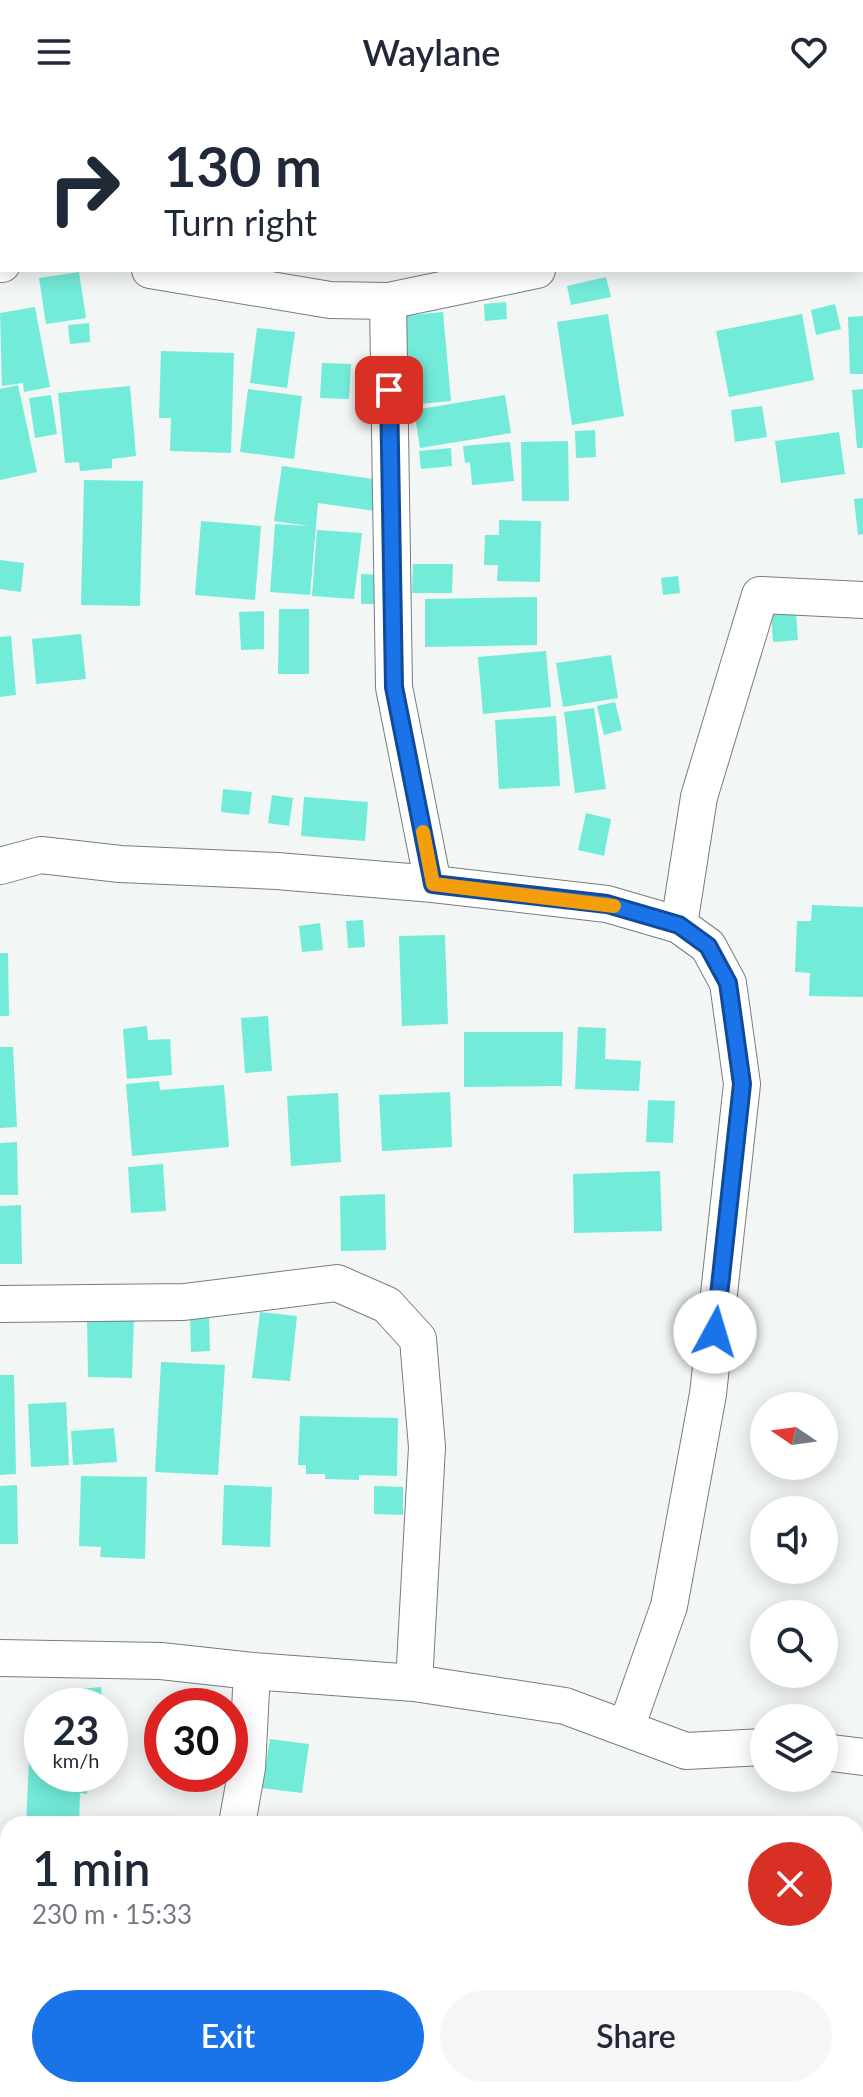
<!DOCTYPE html>
<meta charset="utf-8">
<style>
:root{--surface:#fff;--page:#f6f6f7;--text:#1f2937;--muted:#747a83;--accent:#1a73e8}
body{margin:0;font-family:Lato,sans-serif;background:var(--page);color:var(--text);height:100vh;display:flex;flex-direction:column;font-size:30px;white-space:nowrap}
*{box-sizing:border-box;margin:0}
p{font-size:26px;color:var(--muted)}
.icon{flex:none;width:44px;height:44px;fill:none;stroke:currentColor;stroke-width:2;stroke-linecap:round;stroke-linejoin:round}
.map{position:relative;flex:1;overflow:hidden}
.drawer{position:absolute;left:0px;top:1712px;width:864px;height:282px;display:flex;flex-direction:column;background:var(--surface);border-radius:24px 24px 0 0;box-shadow:0 4px 20px #0003}
.drawer>*{flex:none}
.banner{position:absolute;left:0px;top:0px;width:864px;height:168px;box-shadow:0 4px 20px #0003;background:#fff;color:var(--text);overflow:hidden}
.needle{width:52px;rotate:283deg}
.controls{position:absolute;left:750px;top:1288px;display:grid;gap:16px}
.controls a{display:grid;place-items:center;width:88px;height:88px;border-radius:50%;background:var(--surface);box-shadow:0 4px 20px #0003;font-size:40px}
.speed{position:absolute;left:24px;top:1584px;display:flex;gap:16px;font-size:40px;font-weight:700;text-align:center}
.speed>*{display:grid;place-content:center;width:104px;height:104px;border-radius:50%;background:var(--surface);box-shadow:0 4px 20px #0003;line-height:1}
.speed small{font-size:20px;font-weight:400}
.speed .limit{border:12px solid #d22;background:#fff;color:#111}
.pin{position:absolute;display:grid;place-items:center;width:68px;height:68px;color:#fff;margin:-34px;border-radius:16px;box-shadow:0 4px 12px #0006}
.me{position:absolute;width:88px;margin:-44px;rotate:6deg;stroke-linejoin:round;filter:drop-shadow(0 0 6px #0008)}
.turn{display:flex;align-items:center;gap:28px;height:168px;padding:0 32px;font-size:36px}
.turn .icon{width:104px;height:104px;stroke-width:2.5}
.turn b{display:block;font-size:56px;line-height:68px}
.round{display:grid;place-items:center;flex:none;width:84px;height:84px;border-radius:42px;background:var(--page)}
.summary{display:flex;align-items:center;justify-content:space-between;height:136px;padding:0 32px}
h1{font-size:48px;font-weight:600;line-height:60px}
.cta{display:flex;gap:16px;margin-top:auto;padding:16px 32px}
.cta a{flex:1;height:92px;border-radius:48px;background:var(--accent);color:#fff;font-size:32px;font-weight:600;line-height:92px;text-align:center}
.cta a+a{background:var(--page);color:var(--text)}
header{display:flex;justify-content:space-between;align-items:center;height:104px;padding:0 32px;background:var(--surface);font-size:36px;font-weight:600}
.map>svg:first-child{display:block}
.building{fill:#73ebd9}
.lines{fill:none;stroke-linecap:round;stroke-linejoin:round}
.minor-casing{stroke:#797c7c;stroke-width:38}
.minor{stroke:#fff;stroke-width:36}
.route-casing{stroke:#114b97;stroke-width:20}
.route{stroke:#1a73e8;stroke-width:14}
.slow{stroke:#f59e0b;stroke-width:14}
</style>
<header><svg class="icon" aria-label="menu" viewBox="0 0 24 24"><path d="M4 6h16M4 12h16M4 18h16"/></svg>Waylane<svg class="icon" aria-label="heart" viewBox="0 0 24 24"><path d="M12 20l-8-8c-3-5 5-10 8-4 3-6 11-1 8 4z"/></svg></header>
<div class="map">
<svg width="863" height="1993" viewBox="0 0 863 1993">
<rect width="100%" height="100%" fill="#f2f6f5"/>
<path class="building" d="M79 168 86 214 46 220 39 174Z
M606 173 611 193 571 201 567 182Z
M506 198 507 215 485 217 484 200Z
M835 200 841 225 816 231 811 206Z
M35 203 50 283 24 288 23 279 2 282 0 209Z
M443 208 451 297 410 301 402 212Z
M608 210 624 312 572 321 557 218Z
M802 210 814 276 729 293 716 227Z
M863 212V270H850L848 213Z
M89 219 90 238 70 240 68 221Z
M257 224 295 228 287 284 250 279Z
M161 247 234 249 231 349 170 347 171 314H159Z
M322 259 351 260 349 295 320 294Z
M18 281 37 368 0 376V285Z
M130 282 136 352 112 355V364L80 367 79 358 65 359 58 289Z
M248 285 302 292 294 355 240 348Z
M863 285V344H857L852 286Z
M51 291 57 330 35 334 29 294Z
M505 291 511 329 420 344 414 306Z
M762 302 767 333 735 338 731 306Z
M595 326 596 353 576 354 575 327Z
M839 328 845 370 781 379 775 337Z
M568 337 569 397H522L521 338Z
M510 338 514 377 472 381 470 358 465 359 463 342Z
M451 344 452 362 421 365 419 347Z
M282 362 380 376 375 407 318 399 310 491 270 488 275 420 309 422 274 417Z
M84 376 143 377 140 502 81 501Z
M863 394V430L858 431 854 395Z
M499 416 541 417 540 478 497 477 498 461H484L485 431H499Z
M201 417 261 422 255 496 195 491Z
M317 426 362 429 354 495 312 492Z
M0 456 24 459 21 488 0 485Z
M413 460H453L452 489H412Z
M361 470 382 471 381 500H361Z
M678 472 680 489 663 491 661 474Z
M537 493V541L425 543V495Z
M279 505H309V570H278Z
M264 507V545L241 546 239 508Z
M796 508 798 536 773 538 771 509Z
M81 530 86 575 36 580 32 535Z
M11 532 16 591 0 593V533Z
M546 547 551 603 483 610 478 553Z
M611 551 618 594 563 603 556 559Z
M615 598 622 626 604 631 597 602Z
M594 604 606 685 575 689 564 608Z
M556 612 560 682 499 685 495 616Z
M223 685 252 688 249 711 221 708Z
M272 691 293 694 289 722 268 719Z
M304 693 368 698 365 737 301 732Z
M586 709 611 715 604 752 578 746Z
M812 801 863 803V893L809 892 810 869 795 868 797 817H811Z
M363 816 365 843 348 844 346 817Z
M320 819 323 846 302 848 299 822Z
M445 831 448 920 402 922 399 832Z
M0 849H8L9 912H0Z
M268 912 272 967 245 969 241 914Z
M147 922 148 936 170 935 172 971 127 975 123 925Z
M578 923 606 924 605 955 641 957 639 987 575 985Z
M464 928H563L562 982 464 983Z
M0 943H13L17 1023 0 1024Z
M159 977 160 986 224 981 229 1043 132 1052 126 980Z
M450 988 452 1043 382 1047 379 991Z
M338 989 341 1058 291 1062 287 992Z
M648 996 675 997 673 1039 646 1038Z
M17 1038 18 1091H0V1039Z
M163 1060 166 1107 131 1109 128 1063Z
M660 1067 662 1127 574 1129 573 1070Z
M385 1090 386 1146 341 1147 340 1092Z
M21 1101 22 1160H0V1102Z
M260 1208 297 1212 290 1277 252 1274Z
M87 1211 134 1212 132 1274 88 1273Z
M209 1213 210 1247 191 1248 190 1214Z
M161 1258 225 1261 218 1371 155 1368Z
M0 1271H14L16 1370 0 1371Z
M66 1298 69 1361 31 1363 28 1300Z
M300 1312 398 1314 397 1372 359 1371V1376L325 1375V1370H306V1361H298Z
M114 1324 117 1358 73 1361 71 1327Z
M81 1372 147 1373 145 1455 100 1453 101 1443 79 1442Z
M17 1381 18 1440H0V1382Z
M224 1381 272 1383 270 1443 222 1441Z
M374 1382 403 1383V1411L374 1410Z
M101 1583 102 1602H59L58 1587Z
M31 1615H42V1670H88L87 1690 80 1689 79 1720H26Z
M270 1635 309 1640 302 1689 262 1684Z
M0 1751 8 1752V1804L0 1803Z
M0 1866H8V1961H0Z"/>
<g class="lines">
<g class="minor-casing">
<path id="minor" d="M686 0 687 2
M862 101H863
M0 160H2
M150 166 330 196 388 197 537 166
M388 197 394 583 433 780
M0 762 41 751 120 760 277 767 433 780 607 800 679 821 708 842 728 879 742 980 708 1290 669 1502 626 1624
M679 821 699 693 760 491 863 496
M0 1200 184 1198 337 1179 387 1201 418 1235 427 1343 414 1579
M0 1554 161 1557 252 1567 414 1579 565 1602 686 1647 764 1643
M824 1648 863 1653
M237 1720 247 1664 252 1567
M216 1993 217 1986"/>
</g>
<use href="#minor" class="minor"/>
</g>
<g class="lines">
<g class="route-casing">
<path id="route" d="M389 286 394 583 433 780 607 800 679 821 708 842 728 879 742 980 715 1228"/>
</g>
<use href="#route" class="route"/>
<path class="slow" d="M423 728 433 780 614 802"/>
</g>
</svg>
<div class="controls">
<a><svg class="needle" viewBox="-14 -14 28 28"><path d="M0-13l5 13h-10z" fill="#e53935"/><path d="M0 13l5-13h-10z" fill="#747a83"/></svg></a>
<a><svg class="icon" aria-label="sound" viewBox="0 0 24 24"><path d="M4 9h4l5-4v14l-5-4H4zM17 9q2 3 0 6"/></svg></a>
<a><svg class="icon" aria-label="search" viewBox="0 0 24 24"><circle cx="10" cy="10" r="6"/><path d="M15 15l6 6"/></svg></a>
<a><svg class="icon" aria-label="layers" viewBox="0 0 24 24"><path d="M12 4l9 5-9 5-9-5zM3 14l9 5 9-5"/></svg></a>
</div>
<div class="speed"><div>23<small>km/h</small></div><div class="limit">30</div></div>
<div class="pin" style="left:389px;top:286px;background:#d93025"><svg class="icon" aria-label="arrive" viewBox="0 0 24 24"><path d="M6 21V4h12l-3 4 3 4H6"/></svg></div>
<svg class="me" style="left:715px;top:1228px" viewBox="-20 -20 40 40"><circle r="19" fill="#fff"/><path d="M0-13L10 11 0 6-10 11z" fill="#1a73e8"/></svg>
<div class="banner">
<div class="turn"><svg class="icon" aria-label="right" viewBox="0 0 24 24"><path d="M7 20v-9h11M14 6l5 5-5 5"/></svg><div><b>130 m</b>Turn right</div></div>
</div>
<section class="drawer">
<div class="summary"><div><h1>1 min</h1><p>230 m · 15:33</p></div><a class="round" style="background:#d93025;color:#fff"><svg class="icon" aria-label="close" viewBox="0 0 24 24"><path d="M6 6l12 12M18 6L6 18"/></svg></a></div>
<div class="cta"><a>Exit</a><a>Share</a></div>
</section>
</div>
